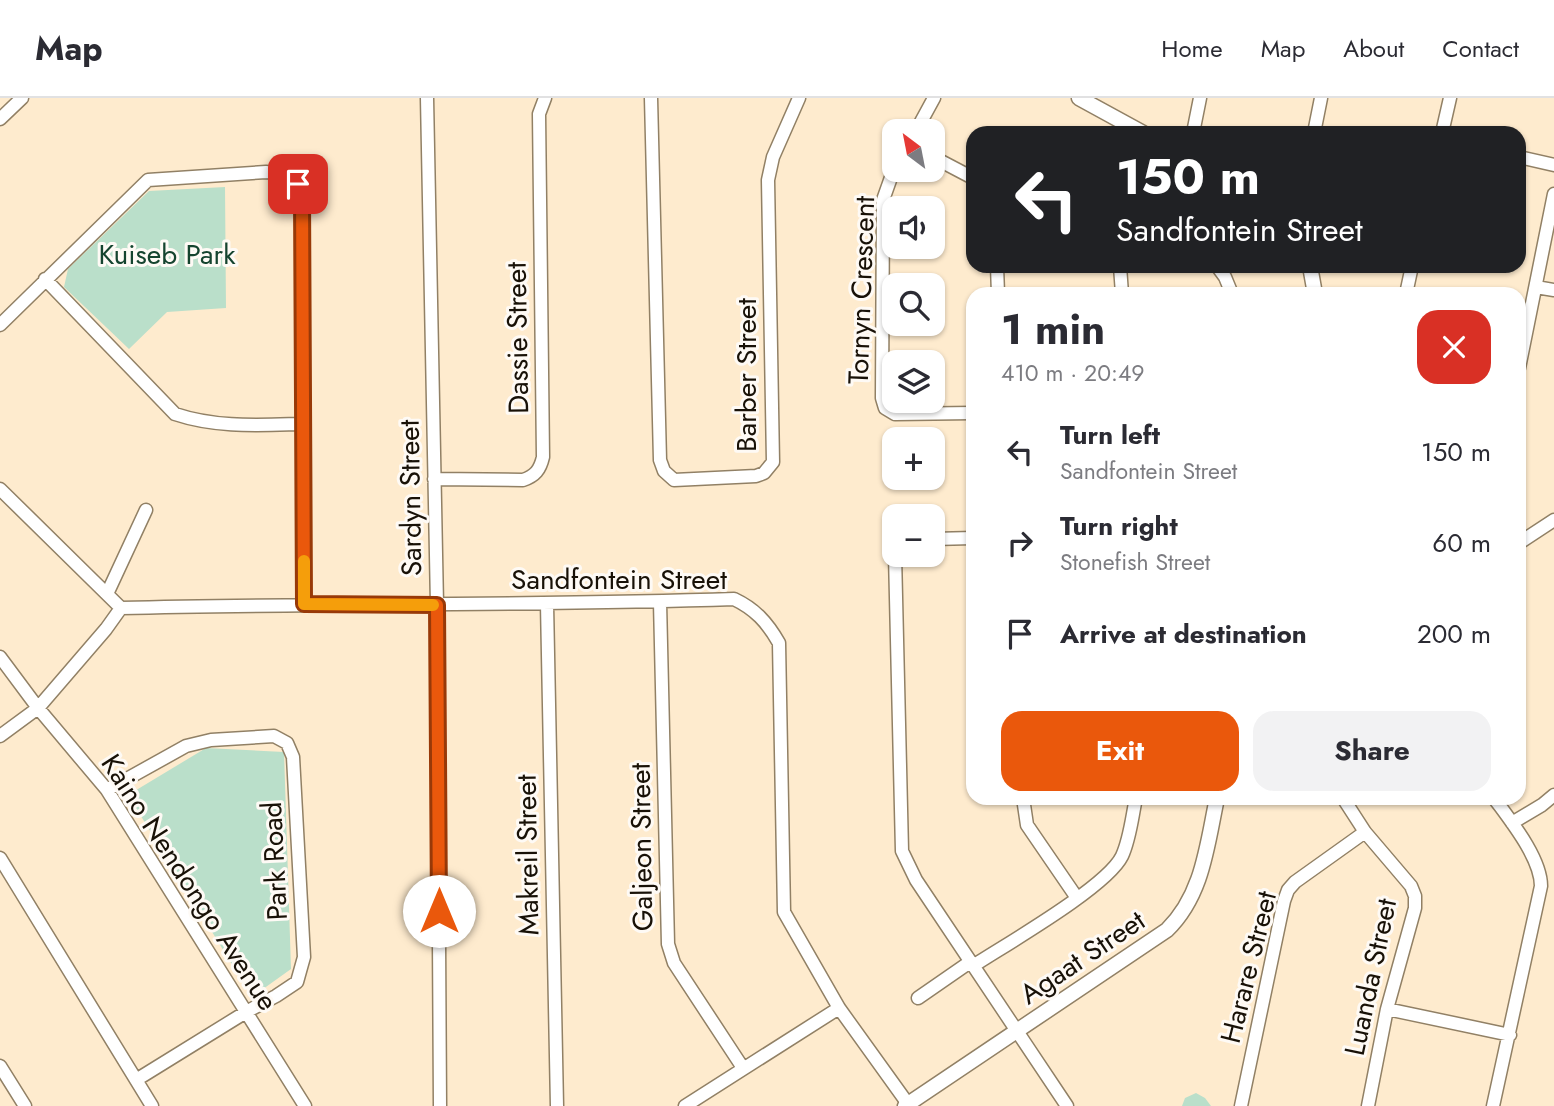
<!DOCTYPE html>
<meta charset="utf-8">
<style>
:root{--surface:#fff;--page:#f2f2f3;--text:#2b2b33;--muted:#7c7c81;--line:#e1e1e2;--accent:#ea580c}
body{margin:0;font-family:Jost,sans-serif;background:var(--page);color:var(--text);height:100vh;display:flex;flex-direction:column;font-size:26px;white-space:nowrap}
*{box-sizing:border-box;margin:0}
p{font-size:23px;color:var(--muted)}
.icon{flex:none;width:38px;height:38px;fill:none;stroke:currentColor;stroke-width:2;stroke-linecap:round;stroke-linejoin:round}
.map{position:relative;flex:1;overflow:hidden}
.side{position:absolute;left:966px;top:189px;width:560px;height:518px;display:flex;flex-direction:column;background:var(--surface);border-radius:21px;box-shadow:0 2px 5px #0004}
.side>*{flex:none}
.banner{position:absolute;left:966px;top:28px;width:560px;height:147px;border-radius:21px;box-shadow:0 2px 5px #0004;background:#202124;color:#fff;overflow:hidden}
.needle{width:46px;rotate:328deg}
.fabs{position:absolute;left:882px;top:21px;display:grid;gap:14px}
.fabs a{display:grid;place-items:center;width:63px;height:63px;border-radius:14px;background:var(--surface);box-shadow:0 2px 5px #0004;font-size:35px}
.pin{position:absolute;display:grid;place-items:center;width:60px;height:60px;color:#fff;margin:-30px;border-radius:14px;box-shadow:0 4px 10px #0006}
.me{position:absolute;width:77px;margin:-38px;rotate:0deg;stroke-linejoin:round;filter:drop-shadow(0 0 5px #0008)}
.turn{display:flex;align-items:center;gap:24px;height:147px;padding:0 35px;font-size:32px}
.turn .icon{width:91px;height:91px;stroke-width:2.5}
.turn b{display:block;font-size:49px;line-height:60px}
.round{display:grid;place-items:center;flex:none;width:74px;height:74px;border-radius:21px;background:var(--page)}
.overview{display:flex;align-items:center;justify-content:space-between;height:119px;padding:0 35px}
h1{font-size:42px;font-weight:700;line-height:52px}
.primary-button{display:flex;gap:14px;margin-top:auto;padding:14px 35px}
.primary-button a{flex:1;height:80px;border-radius:21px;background:var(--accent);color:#fff;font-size:28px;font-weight:700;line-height:80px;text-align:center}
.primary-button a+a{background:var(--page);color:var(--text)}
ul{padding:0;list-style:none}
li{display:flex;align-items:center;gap:21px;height:91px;padding:0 35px}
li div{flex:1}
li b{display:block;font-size:26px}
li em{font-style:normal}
header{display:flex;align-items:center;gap:42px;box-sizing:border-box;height:98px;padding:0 35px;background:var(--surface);border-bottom:2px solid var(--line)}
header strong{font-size:33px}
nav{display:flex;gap:38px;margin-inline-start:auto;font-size:24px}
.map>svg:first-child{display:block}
.green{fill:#badfca}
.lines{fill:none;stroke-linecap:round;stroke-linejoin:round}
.minor-casing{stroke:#918065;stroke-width:15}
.tertiary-casing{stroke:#918065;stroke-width:17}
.minor{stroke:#fff;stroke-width:12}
.tertiary{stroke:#fff;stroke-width:14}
.route-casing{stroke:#983908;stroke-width:18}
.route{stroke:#ea580c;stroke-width:12}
.slow{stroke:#f59e0b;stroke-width:12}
.labels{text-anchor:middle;stroke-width:6;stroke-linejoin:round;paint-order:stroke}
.park-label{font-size:28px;fill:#15442f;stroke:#fefaf5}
.street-label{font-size:28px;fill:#181107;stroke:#fefaf5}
</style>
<header>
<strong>Map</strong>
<nav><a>Home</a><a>Map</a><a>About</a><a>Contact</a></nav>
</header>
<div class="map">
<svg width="1554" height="1008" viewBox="0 0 1554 1008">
<rect width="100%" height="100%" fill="#feebce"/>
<path class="green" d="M225 89 226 210 167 214 129 251 64 189 68 171 149 93Z
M206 650 284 654 291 871 252 899 128 697Z
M1196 995 1205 1000 1211 1008H1182L1185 1000Z"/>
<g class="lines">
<g class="minor-casing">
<path id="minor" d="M427 0 437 507 440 1008
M651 0 660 362 664 373 674 382 756 378 764 375 773 364 768 82 773 59 799 0
M0 21 22 0
M916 33 934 0
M1193 35 1200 0
M1314 35 1321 0
M1442 35 1450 0
M933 59 973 80
M1519 59 1554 67
M894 71 883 102 882 300 885 310 895 316 973 315
M997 168 998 196
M1120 168 1122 196
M1217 168 1225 179 1232 196
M45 181 175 316C217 330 259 327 303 326
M1536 189 1554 192
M1406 196 1412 168
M0 227 148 82 266 74C285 75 295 80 302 97L304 506
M1519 270 1554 96
M434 381 523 382C535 378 540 372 543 359L539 16 545 0
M0 391 121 510
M933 441 973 440
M1519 445 1554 422
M895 457 902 753 916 782 1067 1008
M107 496 146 412
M660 504 668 846 674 865 743 970
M547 506 557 1008
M121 510C325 505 529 508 734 501 755 511 767 524 779 545L784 814 839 910 908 1006
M0 559 38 610 107 692 305 1008
M0 638 38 610 106 531 121 510
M107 692 186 648 211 642 274 638 287 645 293 659 304 859 297 884 276 898 246 914 136 982
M1023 700 1027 727 1077 800
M1343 700 1365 734 1411 788 1415 798V810L1387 911 1368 1008
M1512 725 1542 707 1554 697
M0 760 152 1008
M973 868C1005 847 1107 789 1122 758 1130 741 1132 719 1136 700
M918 900 970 864
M1387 911 1510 937
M0 968 25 1008
M685 1008 839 910
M1241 1008 1284 803 1288 792 1295 784 1365 734
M1493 1008 1541 788C1541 760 1510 722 1494 700"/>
</g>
<g class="tertiary-casing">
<path id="tertiary" d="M1079 0 1143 35
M1310 168 1315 196
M905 1008 1167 832C1203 797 1207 747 1217 700"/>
</g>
<use href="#minor" class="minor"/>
<use href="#tertiary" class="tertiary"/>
</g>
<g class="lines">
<g class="route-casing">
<path id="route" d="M298 86 302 97 304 506 437 507 439 813"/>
</g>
<use href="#route" class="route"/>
<path class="slow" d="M304 463V506L433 507"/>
</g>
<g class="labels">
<g class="park-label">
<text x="167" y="166">Kuiseb Park</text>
</g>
<g class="street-label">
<text transform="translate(861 192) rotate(-88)" y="10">Tornyn Crescent</text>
<text transform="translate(517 240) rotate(-91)" y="10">Dassie Street</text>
<text transform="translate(746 277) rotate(-90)" y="10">Barber Street</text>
<text transform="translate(410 400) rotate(-91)" y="10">Sardyn Street</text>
<text x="619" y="491">Sandfontein Street</text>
<text transform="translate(641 749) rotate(-91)" y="10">Galjeon Street</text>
<text transform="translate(527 757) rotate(-91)" y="10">Makreil Street</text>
<text transform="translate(274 763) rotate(-93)" y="10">Park Road</text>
<text transform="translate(190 784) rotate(57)" y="10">Kaino Nendongo Avenue</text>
<text transform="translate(1082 859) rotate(-34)" y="10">Agaat Street</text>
<text transform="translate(1248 869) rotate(-76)" y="10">Harare Street</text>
<text transform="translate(1370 879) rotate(-78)" y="10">Luanda Street</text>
</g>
</g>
</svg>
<div class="fabs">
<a><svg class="needle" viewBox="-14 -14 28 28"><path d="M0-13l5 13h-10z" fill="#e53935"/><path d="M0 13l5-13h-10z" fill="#7c7c81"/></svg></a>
<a><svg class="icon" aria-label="sound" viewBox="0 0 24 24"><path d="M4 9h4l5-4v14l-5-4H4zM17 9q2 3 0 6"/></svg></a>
<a><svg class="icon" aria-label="search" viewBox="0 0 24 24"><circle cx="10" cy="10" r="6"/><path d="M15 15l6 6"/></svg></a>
<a><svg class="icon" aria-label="layers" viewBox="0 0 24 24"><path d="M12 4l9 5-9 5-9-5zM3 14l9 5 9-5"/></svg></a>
<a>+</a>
<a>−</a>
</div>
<div class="pin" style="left:298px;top:86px;background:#d93025"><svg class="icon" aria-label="arrive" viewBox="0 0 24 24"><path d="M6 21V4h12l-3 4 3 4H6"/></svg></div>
<svg class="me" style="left:439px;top:813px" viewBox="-20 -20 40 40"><circle r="19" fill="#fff"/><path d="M0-13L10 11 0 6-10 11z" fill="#ea580c"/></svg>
<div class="banner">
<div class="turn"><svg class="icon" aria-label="left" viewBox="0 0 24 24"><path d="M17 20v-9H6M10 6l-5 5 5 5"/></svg><div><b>150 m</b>Sandfontein Street</div></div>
</div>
<section class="side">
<div class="overview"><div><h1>1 min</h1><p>410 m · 20:49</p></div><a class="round" style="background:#d93025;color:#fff"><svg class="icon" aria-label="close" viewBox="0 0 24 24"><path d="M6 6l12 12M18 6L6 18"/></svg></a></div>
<ul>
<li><svg class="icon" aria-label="left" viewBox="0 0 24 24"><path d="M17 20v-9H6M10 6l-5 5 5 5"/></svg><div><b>Turn left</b><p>Sandfontein Street</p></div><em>150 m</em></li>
<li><svg class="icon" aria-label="right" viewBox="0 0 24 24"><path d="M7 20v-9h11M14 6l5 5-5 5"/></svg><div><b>Turn right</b><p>Stonefish Street</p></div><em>60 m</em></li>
<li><svg class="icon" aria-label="arrive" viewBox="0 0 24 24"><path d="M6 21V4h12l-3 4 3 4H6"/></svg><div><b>Arrive at destination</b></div><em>200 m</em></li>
</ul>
<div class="primary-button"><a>Exit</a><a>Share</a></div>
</section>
</div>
